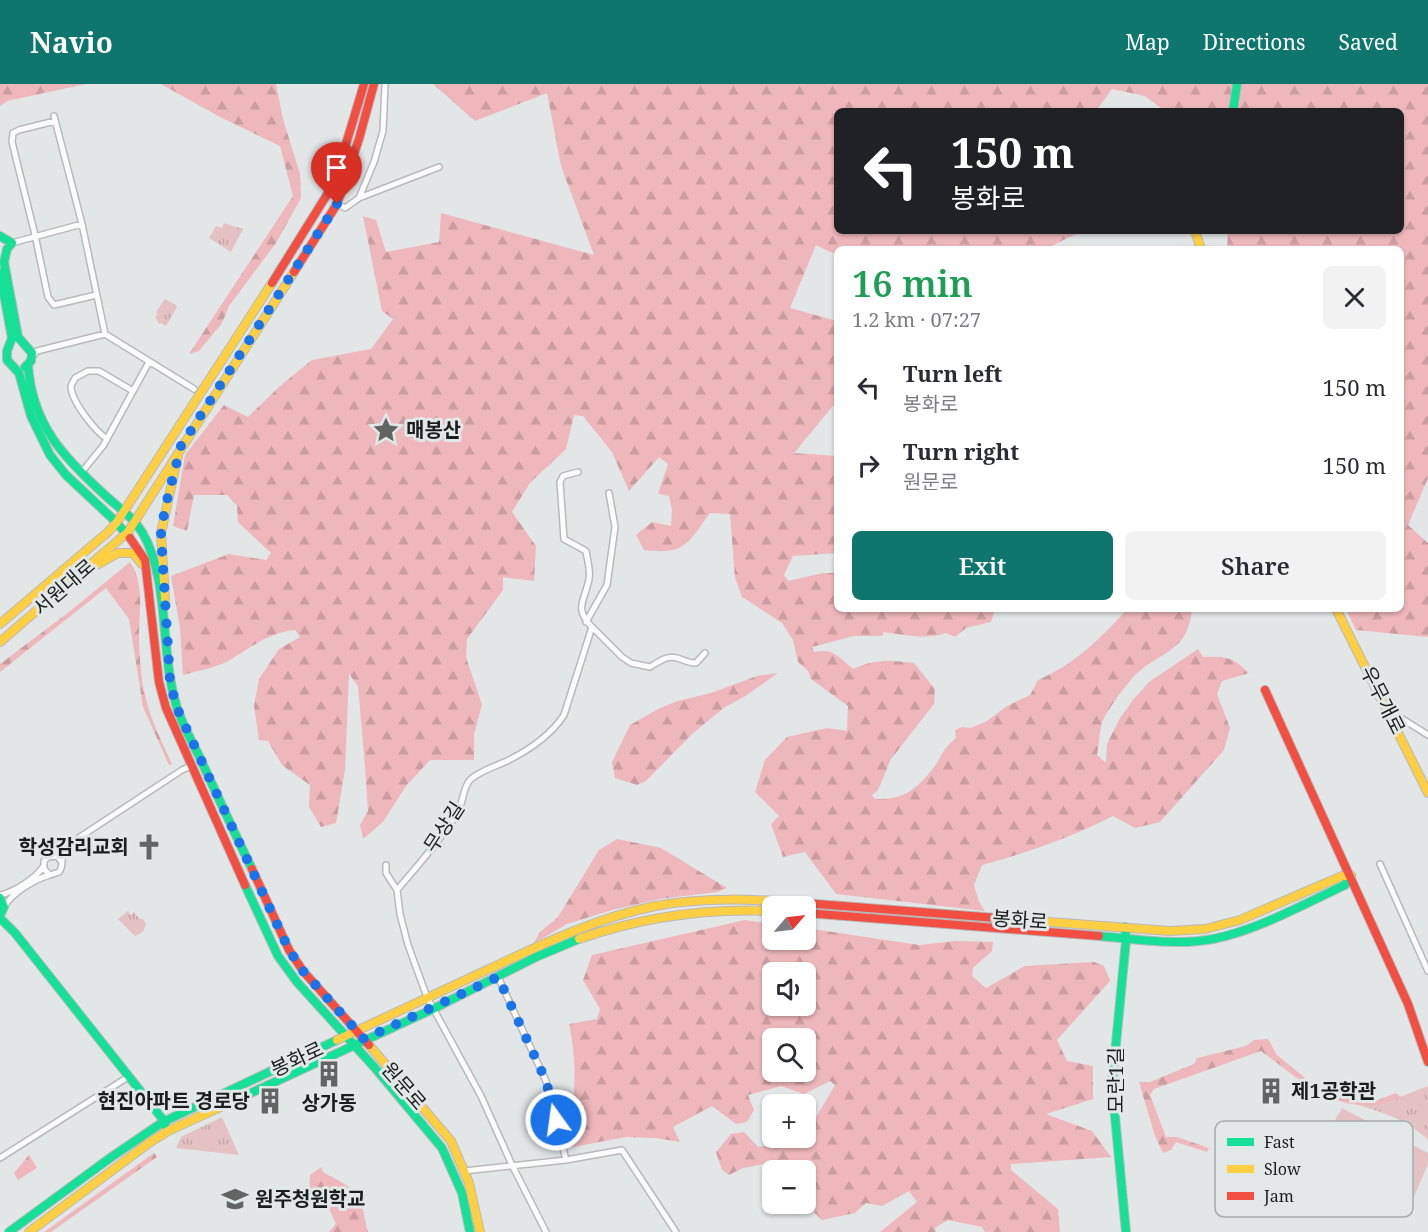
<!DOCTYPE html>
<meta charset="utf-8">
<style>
:root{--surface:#fff;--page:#f2f2f3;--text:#2b2b33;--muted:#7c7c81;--accent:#0f766e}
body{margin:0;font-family:"Noto Serif","Noto Sans KR",serif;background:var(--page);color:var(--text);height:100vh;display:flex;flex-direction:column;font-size:22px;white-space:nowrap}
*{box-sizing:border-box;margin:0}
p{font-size:20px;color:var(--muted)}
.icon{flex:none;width:33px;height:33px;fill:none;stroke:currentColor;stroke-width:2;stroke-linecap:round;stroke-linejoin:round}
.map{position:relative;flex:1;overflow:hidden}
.side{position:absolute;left:834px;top:162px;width:570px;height:366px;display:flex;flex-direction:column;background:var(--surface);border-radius:9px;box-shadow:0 2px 4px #0004}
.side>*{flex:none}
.banner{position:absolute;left:834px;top:24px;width:570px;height:126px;border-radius:9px;box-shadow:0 2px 4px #0004;background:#202124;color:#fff;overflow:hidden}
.needle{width:39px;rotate:62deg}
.tools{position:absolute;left:762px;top:812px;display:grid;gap:12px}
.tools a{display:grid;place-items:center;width:54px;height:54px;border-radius:9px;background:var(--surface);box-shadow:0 2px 4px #0004;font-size:30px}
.pin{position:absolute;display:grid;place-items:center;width:51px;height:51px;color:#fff;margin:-62px -26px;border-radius:50% 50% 50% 0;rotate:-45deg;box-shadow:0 0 6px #0007}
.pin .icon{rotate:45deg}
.me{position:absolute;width:66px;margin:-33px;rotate:346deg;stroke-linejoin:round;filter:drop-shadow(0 0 4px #0008)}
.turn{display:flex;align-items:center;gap:21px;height:126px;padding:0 18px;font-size:27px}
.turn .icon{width:78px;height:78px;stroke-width:2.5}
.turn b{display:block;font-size:42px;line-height:51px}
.round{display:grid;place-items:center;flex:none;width:63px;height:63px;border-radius:9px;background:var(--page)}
.overview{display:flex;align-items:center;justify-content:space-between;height:102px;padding:0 18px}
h1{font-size:36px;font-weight:600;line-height:45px;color:#1e9e55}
.button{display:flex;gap:12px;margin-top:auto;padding:12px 18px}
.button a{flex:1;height:69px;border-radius:9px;background:var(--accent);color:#fff;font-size:24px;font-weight:600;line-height:69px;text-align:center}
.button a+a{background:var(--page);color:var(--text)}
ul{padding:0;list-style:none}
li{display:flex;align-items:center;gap:18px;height:78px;padding:0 18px}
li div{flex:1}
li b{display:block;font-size:22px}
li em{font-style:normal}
header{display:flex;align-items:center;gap:36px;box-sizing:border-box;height:84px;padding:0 30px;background:var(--accent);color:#fff}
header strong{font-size:28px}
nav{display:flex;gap:33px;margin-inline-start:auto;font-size:21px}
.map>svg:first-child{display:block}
.forest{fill:url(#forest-firs);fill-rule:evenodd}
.park{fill:url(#park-tufts)}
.pitch{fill:#e4c2c4}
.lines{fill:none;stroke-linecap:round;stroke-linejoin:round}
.street-casing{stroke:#b8b9ba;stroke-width:8}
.fast-casing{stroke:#b8b9ba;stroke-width:10}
.slow-casing{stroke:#b8b9ba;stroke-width:10}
.jam-casing{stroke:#b8b9ba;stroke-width:10}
.street{stroke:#fbfbfb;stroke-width:5}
.fast{stroke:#16e098;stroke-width:8}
.slow{stroke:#ffcf43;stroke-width:8}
.jam{stroke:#f24e42;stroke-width:8}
.route{stroke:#1a73e8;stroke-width:10;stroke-dasharray:0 18}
.labels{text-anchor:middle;stroke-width:6;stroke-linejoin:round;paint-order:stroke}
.poi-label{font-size:20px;font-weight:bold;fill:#1c1e1e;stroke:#e2e7e8;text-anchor:start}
.street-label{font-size:20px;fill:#1c1e1e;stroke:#e2e7e8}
.key{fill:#e2e7e8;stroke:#a7abab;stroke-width:1.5}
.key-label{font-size:16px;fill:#1c1e1e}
</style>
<header>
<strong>Navio</strong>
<nav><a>Map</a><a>Directions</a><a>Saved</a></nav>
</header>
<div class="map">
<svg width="1428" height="1148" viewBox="0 0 1428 1148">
<defs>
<pattern id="forest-firs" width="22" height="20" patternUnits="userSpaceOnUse" patternTransform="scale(1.5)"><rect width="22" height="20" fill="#eeb7bb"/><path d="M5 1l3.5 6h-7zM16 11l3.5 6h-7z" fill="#cc9da0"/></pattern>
<pattern id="park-tufts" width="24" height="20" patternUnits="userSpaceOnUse" patternTransform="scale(1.5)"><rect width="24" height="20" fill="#e4c2c4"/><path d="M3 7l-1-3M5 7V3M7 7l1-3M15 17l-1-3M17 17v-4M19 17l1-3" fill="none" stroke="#c3a6a8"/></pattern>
</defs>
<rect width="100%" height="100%" fill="#e3e6e7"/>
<path class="forest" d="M0 0H86L7 17 0 22Z
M161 0H276L283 35 300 90 301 114 276 159 229 222 222 239 199 267 189 270 293 112 280 62 218 32Z
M433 0H1428V394L1408 441 1428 459V553L1356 546 1346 525H1401V165H1227L1228 147H1401V27H1165L1145 12 1112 5 1096 27H837V147H1075L1076 150 1045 165H837V171L816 161 790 224 837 237V317L794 369 837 372V469L793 472 784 491 788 497 823 489H837V525H995L991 538 966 544 955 553 946 549C925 556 906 551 884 548L882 552H854L812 563 814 568C834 564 838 573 853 585 874 575 891 576 914 579L935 605 934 620 891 675 878 706 872 711 875 715C901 716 914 708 931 687 942 674 940 667 956 654L955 646 962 643 971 644 987 637 1007 622 1030 611 1038 596C1073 581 1102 554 1127 525H1192C1188 567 1164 566 1137 589 1128 598 1106 627 1102 639 1099 649 1099 661 1097 671L1106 679 1107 660 1120 634 1133 616 1149 598 1198 565 1203 573C1225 572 1233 573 1249 589L1222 597 1217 610 1230 644 1224 666 1160 738 1135 744 1113 732C1072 753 1027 769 982 781L974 801 979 818 985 827 836 810 805 768 783 773 771 740 779 732 755 708 765 676 787 653 827 644 847 647 848 622 811 595 808 587 798 578 793 556 782 539 742 513 735 494 730 430 710 429C687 460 686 471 644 466L636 451 652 438 671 442 672 426 669 412 658 410 668 380 659 373 629 407 612 368 583 332 574 331 566 365 530 399 512 428 536 462 534 497 503 493V506L467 555 466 573 482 621 474 650V676H430L406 702 383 738 363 755 360 741 368 727 365 683 358 602 349 590 345 686 336 739 321 743 309 723 310 701 282 681 268 657 259 656 254 622 259 595 279 565 300 553 295 546C267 549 251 564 228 577 215 584 197 587 183 591L180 544 171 492 229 470 266 476 271 469 238 438 237 422 227 411H194L187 447 173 442 185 371 224 321 248 333 280 302 312 276 371 265 393 235 382 227 363 132 376 136 386 168 439 158 441 129 594 171 561 82 547 9 475 37Z
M130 478C146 501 138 533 139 560 140 576 141 595 145 611 150 635 162 658 172 680L169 681 143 623 129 535 106 504 0 588V580L69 528Z
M778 589 747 611 725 623 692 650 646 697 637 701 615 694 612 678 630 641 660 624 678 617 711 609 757 592Z
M617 755 661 764 727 804 717 808 660 815 612 826 567 840 533 860 540 848 558 833 599 766Z
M745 836 772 840V855H806V844L919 861 956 857 993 858 992 867 973 884 972 892 986 904 1025 882 1094 878 1104 882 1110 897 1057 956 1067 977 1093 982V1015L1046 1030 1092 1047 1111 1073 1011 1080V1086L1058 1125 1060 1148H985L982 1143 948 1136 935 1144 936 1148H880L917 1118 909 1107 882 1122 866 1119 855 1129 822 1136 804 1119 806 1086H787L769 1079 743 1084 729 1091 722 1086 716 1068 731 1050 744 1048 758 1063 802 1057 835 1001 830 997 804 1010 781 1002 748 1011 754 1026 747 1038 736 1040 712 1022 673 1043 680 1058 656 1054 626 1053 573 1063 568 1055C575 1011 578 984 569 940L597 935 600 925 583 896 592 871ZM772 888H806V921H772ZM772 954H806V987H772Z
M1268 955 1277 971 1315 1002 1353 1016 1370 1019 1396 1009 1403 1015 1383 1025 1346 1019 1317 1009 1261 967 1154 1005 1150 1011 1166 1053H1177L1209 1064 1207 1068 1176 1058 1171 1066 1163 1069 1155 1052 1139 998H1150L1194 980 1197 974 1246 962 1254 956Z
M154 1069 157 1073 51 1148H44Z
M29 1071 37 1084 18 1096 14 1089Z
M321 1083 323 1088C361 1109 359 1106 368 1148H329L336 1140 327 1120 309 1122 310 1091Z"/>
<path class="park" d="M224 139 243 145 231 168 209 154 216 142 222 144Z
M165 215 176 221 177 223 166 242 161 239 159 240 155 232 158 231 156 228Z
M128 827 131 831 134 828 140 835H143L146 840 143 848 135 852 118 835Z
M1428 1002V1056C1409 1037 1387 1030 1362 1022L1382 1020Z
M222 1033 239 1071 176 1064 181 1053Z"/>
<path class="pitch" d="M1342 1024 1428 1069V1080L1407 1129 1310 1081Z"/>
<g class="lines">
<g class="street-casing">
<path id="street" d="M54 32 82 140 105 250 194 305
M55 37 19 46 13 49 12 58 35 151 48 213 54 221 96 211
M359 114 439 83
M337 120 345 124 359 114 374 78 383 47 385 0
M12 159 82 140
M33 272 37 267 105 250
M107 355C95 347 72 318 71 303 71 300 74 297 75 294L88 287H99L133 307
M81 389 103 362 149 278
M586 538 607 501 615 443 609 409
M592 543 622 573 631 579 650 583C658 578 667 571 677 574 684 576 688 579 696 579L705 569
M1388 626 1428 651
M51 772 182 686 191 682
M61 777 57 772 48 773 44 777V785L50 791 59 788C65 781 59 773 65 764
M1380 780 1428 887
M386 781V789L397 806
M0 811C14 808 35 795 43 783
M4 823C12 809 35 795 50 791
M498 893 546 997 566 1076
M0 1074 128 993
M464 1087 566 1076 622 1066 676 1148
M546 1148 512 1081 481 1012 427 913 408 861 400 830 397 806C418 781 440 757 457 730 463 720 463 703 470 696 479 687 496 682 507 677 529 666 551 651 564 631L592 543C573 524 585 517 589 495 591 487 587 475 586 467L564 455 560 398 563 392 578 388"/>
</g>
<g class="fast-casing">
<path id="fast" d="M1233 27 1237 0
M0 152 12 159 7 165 4 178 18 253 32 269 31 277 25 283
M0 189 12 254 7 267V276L19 289 31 332 50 371 66 391 114 436 130 454
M28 281C32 341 64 374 107 413 119 424 133 433 142 448 170 495 160 568 176 620 181 639 192 657 200 674 217 711 234 748 252 785
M245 801 278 872 297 898 375 984 442 1064 462 1109 470 1148
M0 814 4 823 0 831
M0 834 15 849 161 1033 165 1041
M1125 843 1126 856 1112 1001 1126 1148
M1099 852C1136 855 1176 862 1213 855 1258 846 1304 820 1345 801L1351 792
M238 1015 433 925 536 873 579 855
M9 1148 110 1074 163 1038 337 956"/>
</g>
<g class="slow-casing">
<path id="slow" d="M1195 147 1201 165
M95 482 118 469H133L142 480
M165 515 161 449 178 371
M1336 525 1428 709
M0 540 108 448 117 438 272 199
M0 558 128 448 294 188
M997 834 1170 847 1205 845 1240 836 1342 792H1351
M579 855C642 833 705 824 772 827
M337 956C388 932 439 908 489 885 543 860 596 834 655 822 704 813 755 815 804 819
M369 961 451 1057 469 1099 480 1148
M29 1148 149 1059 168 1047 238 1015"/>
</g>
<g class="jam-casing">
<path id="jam" d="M294 188 337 120 359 55 374 0
M272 199 328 109 346 60 364 0
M130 454 145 476 159 598 166 624 245 801
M1265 606 1408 920 1428 978
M252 785 289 866 303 887 369 961
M804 819 997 834
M806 829 1099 852"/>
</g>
<use href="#street" class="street"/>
<use href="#fast" class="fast"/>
<use href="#slow" class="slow"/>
<use href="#jam" class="jam"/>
</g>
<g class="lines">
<path class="route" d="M337 120 181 362 165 424 161 449 170 597 176 622 289 866 303 887 364 955 498 893 546 997 556 1036"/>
</g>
<defs>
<g id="sight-bare" transform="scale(2.07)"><path d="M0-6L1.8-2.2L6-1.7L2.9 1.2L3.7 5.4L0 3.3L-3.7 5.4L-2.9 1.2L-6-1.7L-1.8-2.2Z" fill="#626464" stroke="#e2e7e8" stroke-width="2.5" paint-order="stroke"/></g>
<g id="church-bare" transform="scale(2.07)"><path d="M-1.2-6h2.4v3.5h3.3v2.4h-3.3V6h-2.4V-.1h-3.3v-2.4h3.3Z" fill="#626464" stroke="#e2e7e8" stroke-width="2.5" paint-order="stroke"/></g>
<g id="building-bare" transform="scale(2.07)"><path d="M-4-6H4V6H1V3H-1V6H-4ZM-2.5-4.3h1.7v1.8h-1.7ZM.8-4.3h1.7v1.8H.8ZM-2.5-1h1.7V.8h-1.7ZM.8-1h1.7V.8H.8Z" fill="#626464" stroke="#e2e7e8" stroke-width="2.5" paint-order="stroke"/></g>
<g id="school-bare" transform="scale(2.07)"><path d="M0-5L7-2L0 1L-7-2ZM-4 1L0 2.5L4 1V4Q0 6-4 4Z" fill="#626464" stroke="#e2e7e8" stroke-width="2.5" paint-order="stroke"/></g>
</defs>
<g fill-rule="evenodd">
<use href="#sight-bare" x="386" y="346"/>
<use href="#church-bare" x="149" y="763"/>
<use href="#building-bare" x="329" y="990"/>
<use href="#building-bare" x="1271" y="1007"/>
<use href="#building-bare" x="270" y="1017"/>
<use href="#school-bare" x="235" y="1115"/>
</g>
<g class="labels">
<g class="poi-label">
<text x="406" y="353">매봉산</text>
<text x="129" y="770" text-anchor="end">학성감리교회</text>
<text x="1291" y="1014">제1공학관</text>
<text x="250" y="1024" text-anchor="end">현진아파트 경로당</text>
<text x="329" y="1026" text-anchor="middle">상가동</text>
<text x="255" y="1122">원주청원학교</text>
</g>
<g class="street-label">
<text transform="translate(64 503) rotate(-41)" y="7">서원대로</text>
<text transform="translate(1383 616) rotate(63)" y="7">우무개로</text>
<text transform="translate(444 743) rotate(-57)" y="7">무상길</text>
<text transform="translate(1020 836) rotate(4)" y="7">봉화로</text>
<text transform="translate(297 975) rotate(-25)" y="7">봉화로</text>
<text transform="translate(1116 996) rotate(-90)" y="7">모란1길</text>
<text transform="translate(404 1002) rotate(49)" y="7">원문로</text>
</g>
</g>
<rect x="1215" y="1037" width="198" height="96" rx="9" class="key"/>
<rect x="1227" y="1054" width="27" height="8" fill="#16e098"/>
<rect x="1227" y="1081" width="27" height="8" fill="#ffcf43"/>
<rect x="1227" y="1108" width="27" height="8" fill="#f24e42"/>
<g class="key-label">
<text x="1264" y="1064">Fast</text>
<text x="1264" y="1091">Slow</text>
<text x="1264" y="1118">Jam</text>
</g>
</svg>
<div class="tools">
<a><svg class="needle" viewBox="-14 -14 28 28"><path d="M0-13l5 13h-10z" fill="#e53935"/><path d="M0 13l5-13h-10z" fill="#7c7c81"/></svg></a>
<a><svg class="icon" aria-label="sound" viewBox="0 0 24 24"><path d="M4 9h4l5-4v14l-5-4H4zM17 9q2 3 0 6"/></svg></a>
<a><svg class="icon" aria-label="search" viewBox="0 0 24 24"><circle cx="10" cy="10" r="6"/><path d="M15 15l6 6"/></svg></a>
<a>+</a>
<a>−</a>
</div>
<div class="pin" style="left:337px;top:120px;background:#d93025"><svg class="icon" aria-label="arrive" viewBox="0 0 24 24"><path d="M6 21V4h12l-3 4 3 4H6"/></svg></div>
<svg class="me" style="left:556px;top:1036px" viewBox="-20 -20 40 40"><circle r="17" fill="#1a73e8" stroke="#fff" stroke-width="3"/><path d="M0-11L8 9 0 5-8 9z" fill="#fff"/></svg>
<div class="banner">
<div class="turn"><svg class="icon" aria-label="left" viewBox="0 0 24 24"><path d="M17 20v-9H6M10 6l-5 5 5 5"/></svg><div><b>150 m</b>봉화로</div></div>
</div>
<section class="side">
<div class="overview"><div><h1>16 min</h1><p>1.2 km · 07:27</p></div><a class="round"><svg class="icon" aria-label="close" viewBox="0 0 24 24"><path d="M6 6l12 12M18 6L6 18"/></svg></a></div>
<ul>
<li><svg class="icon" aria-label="left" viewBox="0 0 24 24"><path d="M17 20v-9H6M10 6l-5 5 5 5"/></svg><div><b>Turn left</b><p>봉화로</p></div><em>150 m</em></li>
<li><svg class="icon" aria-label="right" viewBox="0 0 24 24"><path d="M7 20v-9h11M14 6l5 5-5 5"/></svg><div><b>Turn right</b><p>원문로</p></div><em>150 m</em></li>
</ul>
<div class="button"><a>Exit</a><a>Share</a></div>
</section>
</div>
